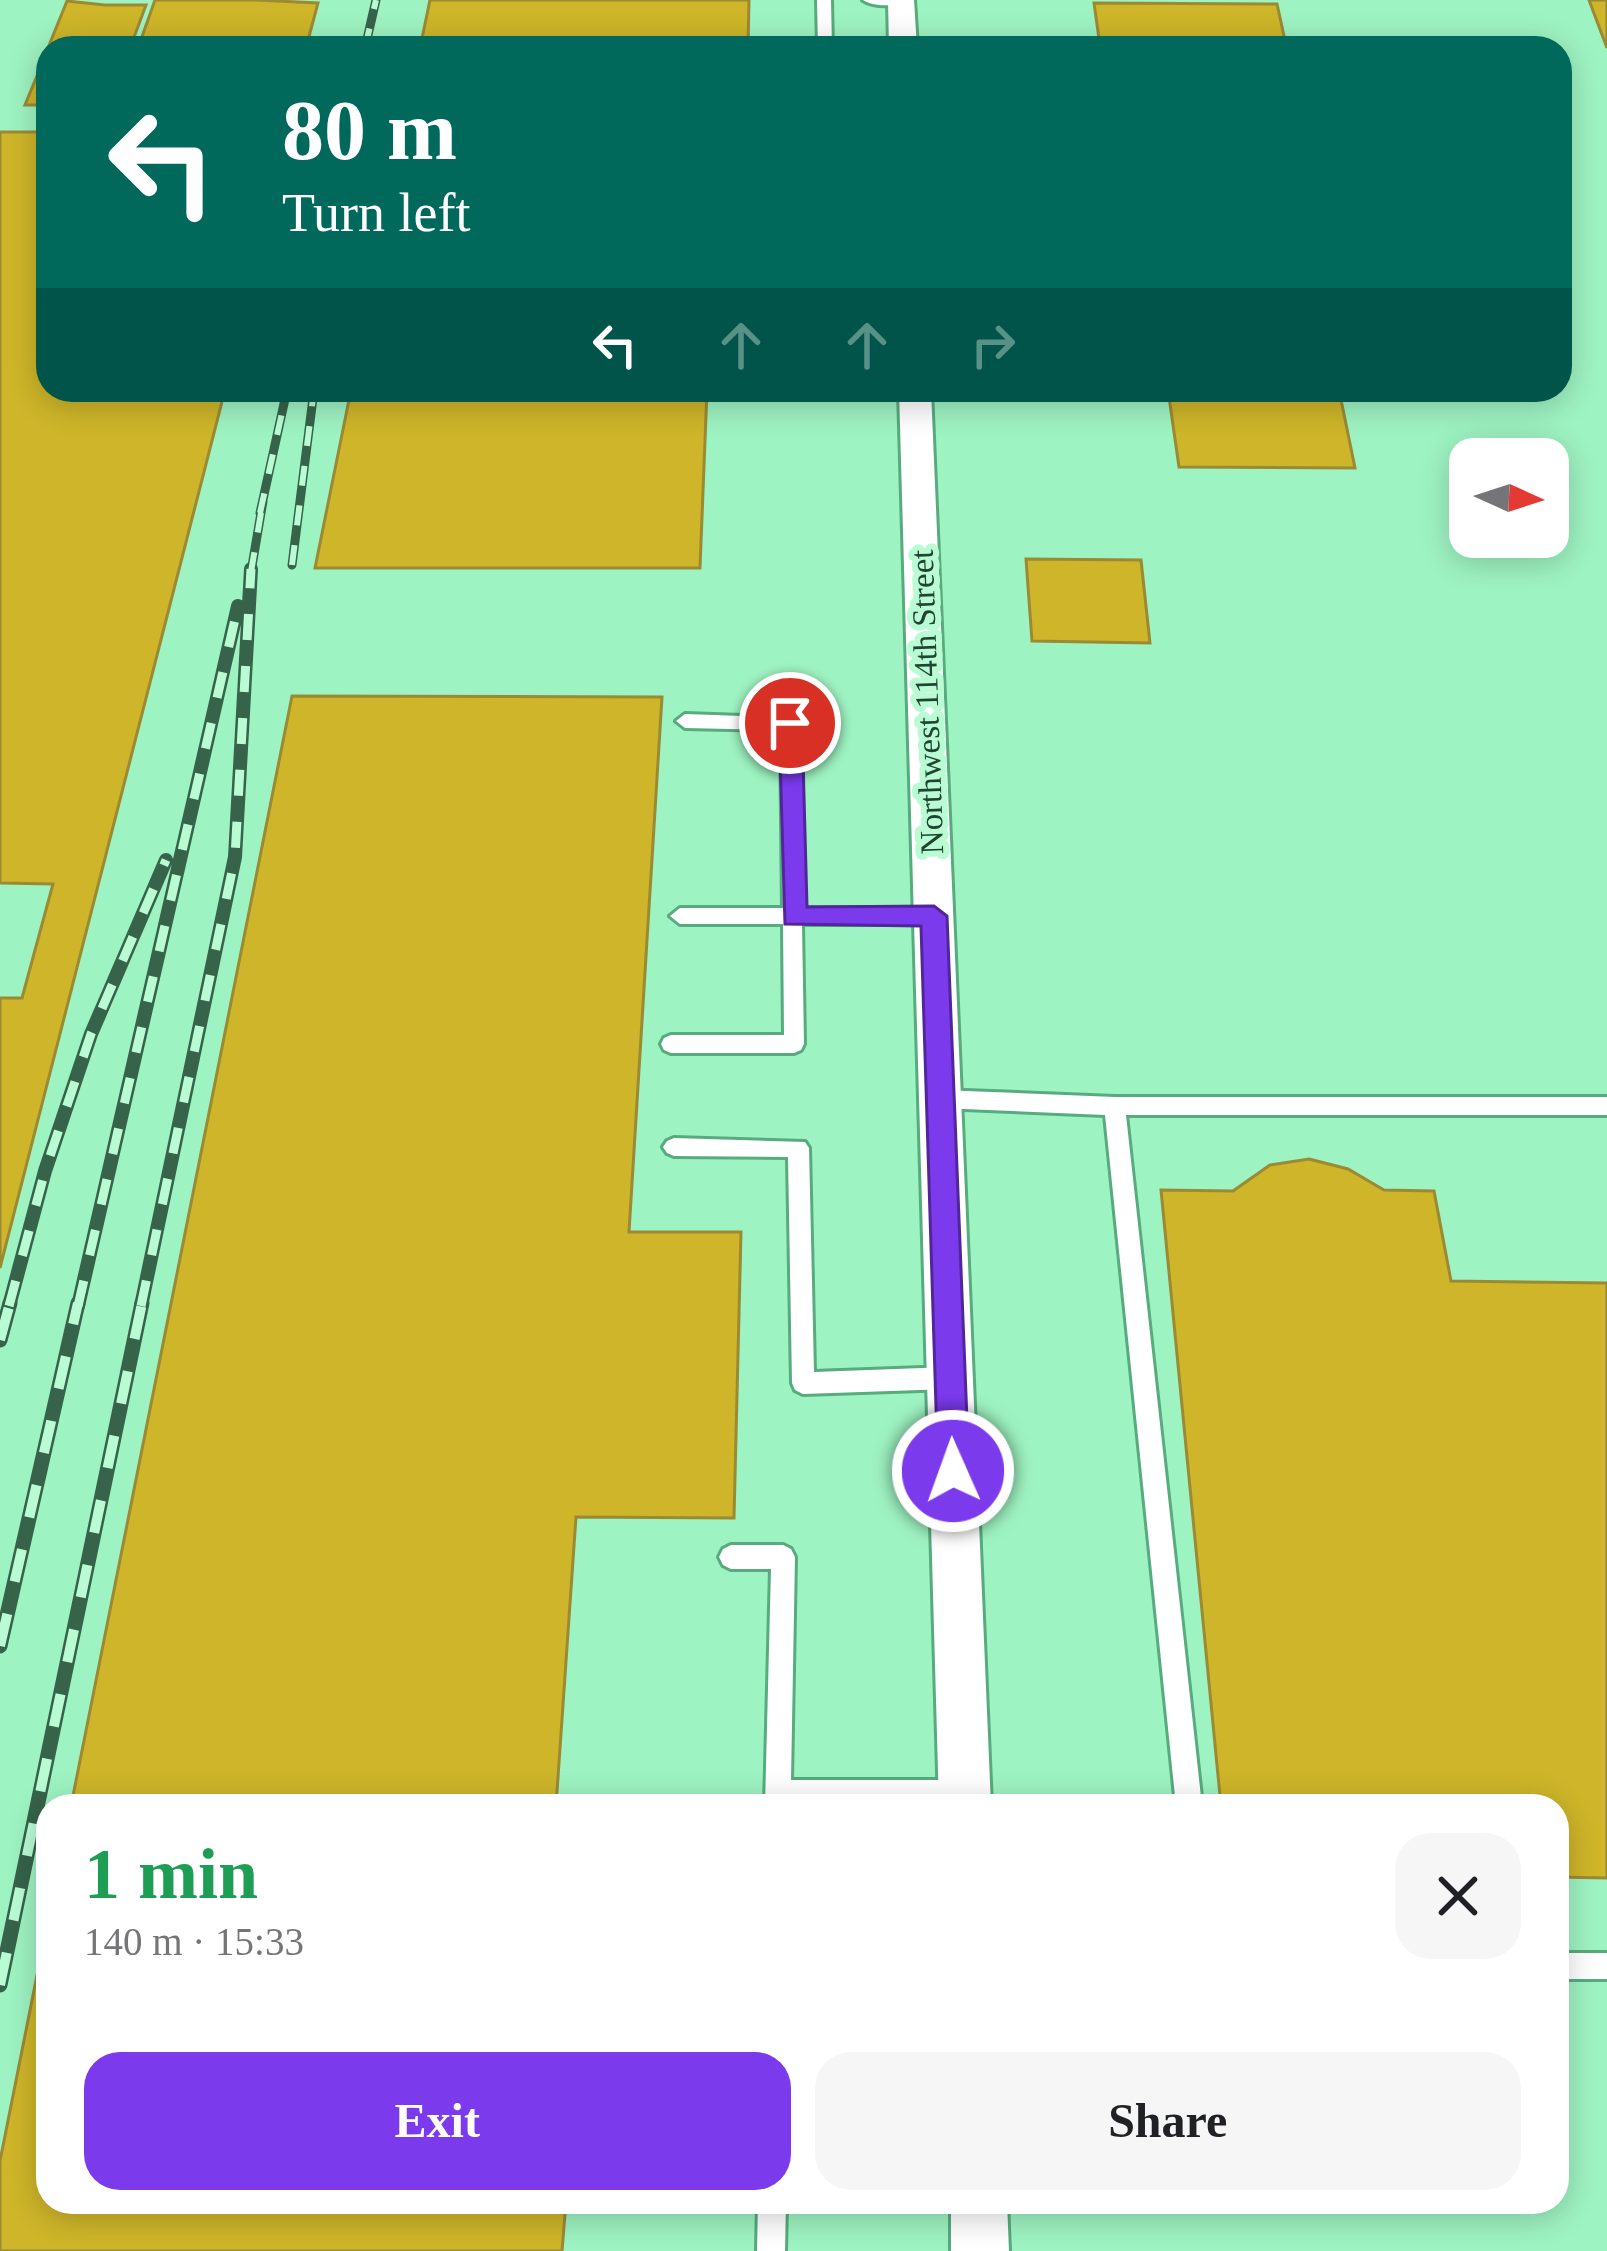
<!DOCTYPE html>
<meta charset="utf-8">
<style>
:root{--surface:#fff;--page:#f6f6f6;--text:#202124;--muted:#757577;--accent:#7c3aed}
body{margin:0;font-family:"Times New Roman",serif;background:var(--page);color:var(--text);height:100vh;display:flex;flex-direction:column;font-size:45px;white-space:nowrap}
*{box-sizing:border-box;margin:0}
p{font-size:39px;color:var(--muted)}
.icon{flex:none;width:66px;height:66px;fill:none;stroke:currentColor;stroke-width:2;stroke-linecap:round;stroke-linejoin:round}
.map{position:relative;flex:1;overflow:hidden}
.details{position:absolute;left:36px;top:1794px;width:1533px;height:420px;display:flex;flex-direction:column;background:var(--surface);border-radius:36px;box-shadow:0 6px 30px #0003}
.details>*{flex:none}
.guide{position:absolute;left:36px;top:36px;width:1536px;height:366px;border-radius:36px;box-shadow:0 6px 30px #0003;background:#00695c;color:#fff;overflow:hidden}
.needle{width:78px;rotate:93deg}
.controls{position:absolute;left:1449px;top:438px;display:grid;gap:24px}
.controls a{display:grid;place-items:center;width:120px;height:120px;border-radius:24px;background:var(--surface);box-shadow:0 6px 30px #0003;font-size:60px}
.pin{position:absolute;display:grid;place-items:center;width:102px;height:102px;color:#fff;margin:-51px;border:6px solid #fff;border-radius:50%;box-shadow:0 3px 12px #0007}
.me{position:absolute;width:132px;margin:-66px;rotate:358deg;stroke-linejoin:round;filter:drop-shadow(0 0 9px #0008)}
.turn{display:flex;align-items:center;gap:42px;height:252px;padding:0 48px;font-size:54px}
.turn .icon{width:156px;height:156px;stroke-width:2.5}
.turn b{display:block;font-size:84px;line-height:102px}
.lanes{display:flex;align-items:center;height:114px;padding:0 48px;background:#0003;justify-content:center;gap:60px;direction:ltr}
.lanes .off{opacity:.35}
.round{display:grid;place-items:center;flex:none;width:126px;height:126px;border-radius:36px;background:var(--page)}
.headline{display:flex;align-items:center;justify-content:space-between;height:204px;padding:0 48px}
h1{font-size:72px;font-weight:600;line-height:90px;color:#1e9e55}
.primary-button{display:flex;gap:24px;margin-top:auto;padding:24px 48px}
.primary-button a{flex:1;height:138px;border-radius:36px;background:var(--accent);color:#fff;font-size:48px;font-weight:600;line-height:138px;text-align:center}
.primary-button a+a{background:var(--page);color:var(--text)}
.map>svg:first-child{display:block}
.building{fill:#ceb529;stroke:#9b8a34;stroke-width:3}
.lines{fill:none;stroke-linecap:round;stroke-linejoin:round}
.service-casing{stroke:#57ab7e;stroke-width:6}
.minor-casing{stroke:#57ab7e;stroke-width:6}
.service{fill:#fff;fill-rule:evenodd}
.minor{fill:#fff;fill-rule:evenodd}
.rail-far2-casing{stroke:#36634a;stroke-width:9}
.rail-far1-casing{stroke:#36634a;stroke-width:14}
.rail-casing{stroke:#36634a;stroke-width:15}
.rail-far2{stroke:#b9fcd4;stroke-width:6;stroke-dasharray:20;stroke-linecap:butt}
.rail-far1{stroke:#b9fcd4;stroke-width:9;stroke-dasharray:26;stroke-linecap:butt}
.rail{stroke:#b9fcd4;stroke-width:10;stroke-dasharray:33;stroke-linecap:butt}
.route{fill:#7c3aed;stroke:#51269a;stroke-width:3}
.labels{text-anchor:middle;stroke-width:12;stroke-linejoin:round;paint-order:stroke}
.street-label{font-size:33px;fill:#204430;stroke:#b9fcd4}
</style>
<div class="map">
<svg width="1607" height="2251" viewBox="0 0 1607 2251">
<rect width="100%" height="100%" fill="#9ef3c2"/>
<path class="building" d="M155 0H257L318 3 306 48H138Z
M430 0H749L748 48H420Z
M1589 0H1607V48Z
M67 1 105 5H146L130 48H48Z
M1094 3 1277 4 1286 45 1100 46Z
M48 49V105H25Z
M0 132H48V390H225L0 1268V998H22L53 884 0 883Z
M351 390H707L700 568H315Z
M1168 390H1339L1355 468 1179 467Z
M1026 559 1141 560 1150 643 1032 641Z
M292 696 662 697 629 1232H741L734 1518 576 1517 556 1806H71Z
M1309 1159 1348 1169 1384 1190 1434 1191 1451 1281 1607 1283V1878L1557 1877V1806H1221L1161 1190 1233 1191 1270 1165Z
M48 1920V2202H566L562 2251H0V2161Z"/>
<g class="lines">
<g class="service-casing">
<path id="service" d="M817 0H831L832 48H818Z
M863 0H908C898 7 873 7 863 0Z
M685 714 796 718 802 908H934L944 916 934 924H802L804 1044 801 1050 794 1053H671L664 1050 661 1044 664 1038 671 1035H784L783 924H680L670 916 680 908H783L781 730 685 728 676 721Z
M940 1090 1115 1097H1607V1115H1126L1202 1806H1176L1105 1115 940 1108 933 1105 930 1099 933 1093Z
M674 1138 805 1142 809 1148 814 1372 950 1367 958 1371 961 1378 958 1385 950 1389 803 1394 795 1390 792 1383 788 1157 674 1156 667 1153 663 1147 667 1141Z
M731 1545H783L791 1549 795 1557 791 1780H963L972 1784 976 1793 972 1802 963 1806H765L771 1569H731L723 1565 719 1557 723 1549Z
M1557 1953H1607V1979H1557Z
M758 2202H786L785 2251H757Z"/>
</g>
<g class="minor-casing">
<path id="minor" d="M888 0H914L917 48H889Z
M899 390H931L991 1806H939Z
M951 2202H1007L1009 2251H951Z"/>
</g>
<use href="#service" class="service"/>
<use href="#minor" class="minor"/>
<g class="rail-far2-casing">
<path id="rail-far2" d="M365 48 376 0
M260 513 287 390
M292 565 314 390
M251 572 263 501"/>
</g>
<g class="rail-far1-casing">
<path id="rail-far1" d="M9 1306 45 1171 91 1034 166 860
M78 1306 238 606
M141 1306 235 857 251 569"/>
</g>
<g class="rail-casing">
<path id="rail" d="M0 1340 10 1303
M0 1646 78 1303
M0 1985 142 1303"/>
</g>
<use href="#rail-far2" class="rail-far2"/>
<use href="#rail-far1" class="rail-far1"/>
<use href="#rail" class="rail"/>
</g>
<path class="route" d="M790 714 802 723 807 907 934 906 947 916 969 1471 964 1481 953 1485 943 1481 938 1471 921 926 785 924 779 723Z"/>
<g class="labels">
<g class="street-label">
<text transform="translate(926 702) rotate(-92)" y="12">Northwest 114th Street</text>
</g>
</g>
</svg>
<div class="controls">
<a><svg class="needle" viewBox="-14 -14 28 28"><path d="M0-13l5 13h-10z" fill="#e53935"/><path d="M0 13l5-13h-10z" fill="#757577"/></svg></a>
</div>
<div class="pin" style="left:790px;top:723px;background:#d93025"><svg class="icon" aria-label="arrive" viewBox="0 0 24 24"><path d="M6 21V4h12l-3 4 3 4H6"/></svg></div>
<svg class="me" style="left:953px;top:1471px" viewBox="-20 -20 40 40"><circle r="17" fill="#7c3aed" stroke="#fff" stroke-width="3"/><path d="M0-11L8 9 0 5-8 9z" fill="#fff"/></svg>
<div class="guide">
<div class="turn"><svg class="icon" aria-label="left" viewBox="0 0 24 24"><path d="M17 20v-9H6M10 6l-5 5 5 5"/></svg><div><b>80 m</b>Turn left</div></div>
<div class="lanes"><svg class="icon" aria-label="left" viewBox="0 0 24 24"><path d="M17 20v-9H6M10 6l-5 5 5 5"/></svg><svg class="icon off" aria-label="ahead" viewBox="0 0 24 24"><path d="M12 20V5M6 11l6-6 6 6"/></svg><svg class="icon off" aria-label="ahead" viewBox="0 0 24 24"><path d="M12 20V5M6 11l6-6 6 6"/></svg><svg class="icon off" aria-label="right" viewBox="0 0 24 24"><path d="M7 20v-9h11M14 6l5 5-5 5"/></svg></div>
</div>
<section class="details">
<div class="headline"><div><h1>1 min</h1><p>140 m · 15:33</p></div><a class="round"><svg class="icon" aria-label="close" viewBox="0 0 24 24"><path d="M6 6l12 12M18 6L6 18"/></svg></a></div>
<div class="primary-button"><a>Exit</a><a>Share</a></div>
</section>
</div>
